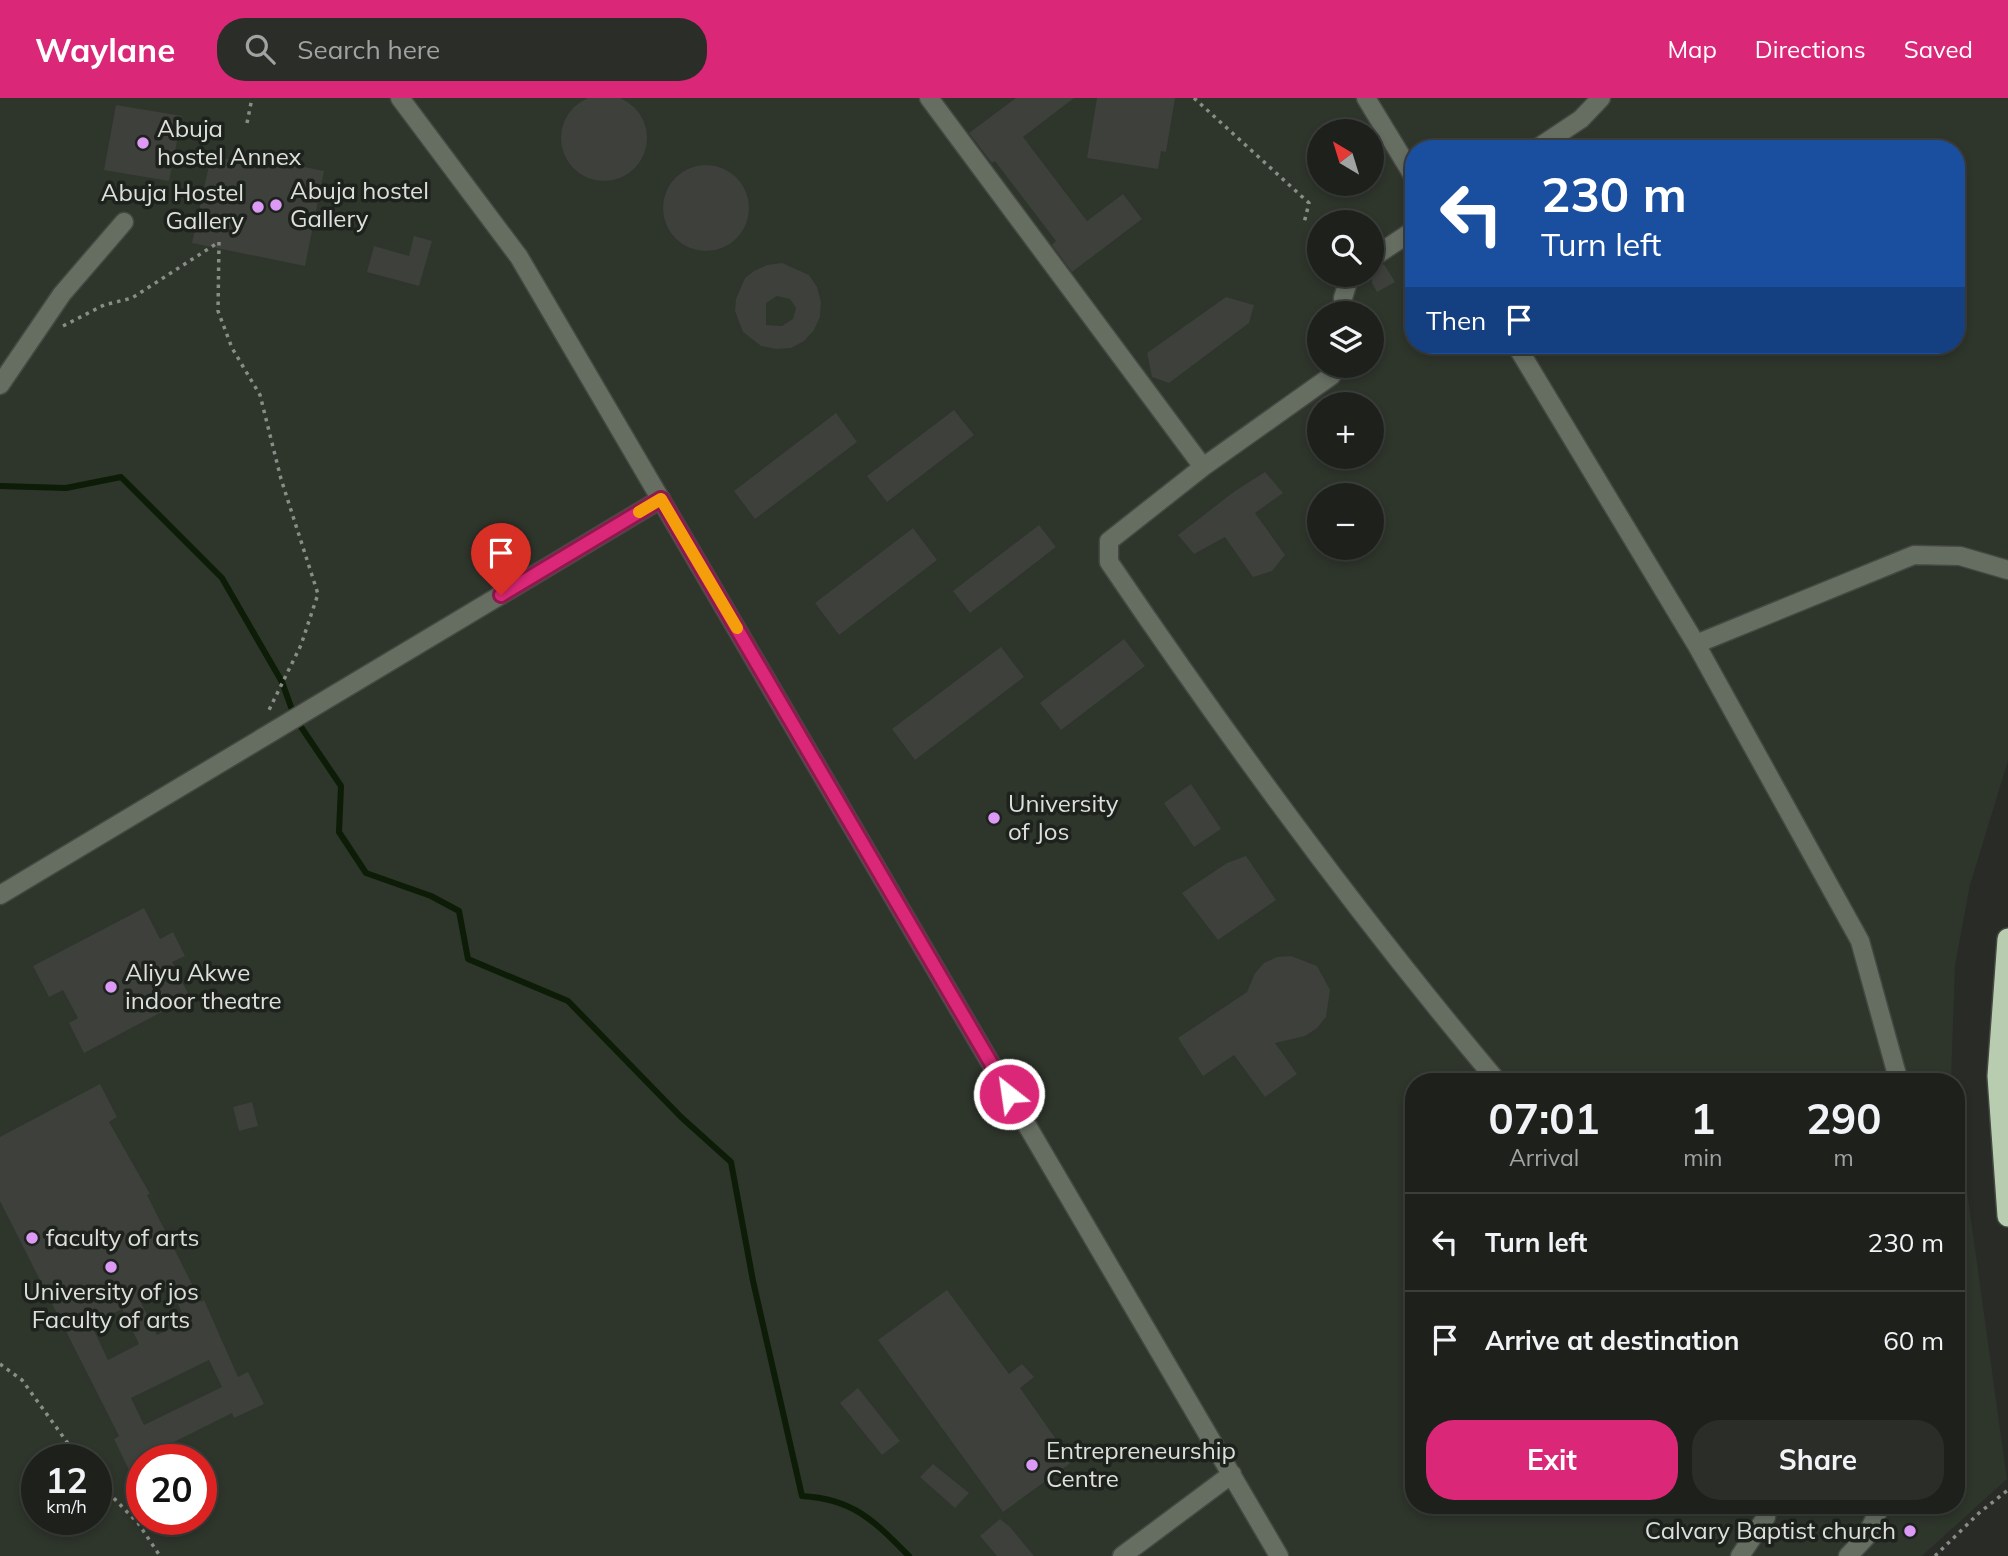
<!DOCTYPE html>
<meta charset="utf-8">
<style>
:root{--surface:#1e201c;--page:#2b2d29;--text:#f1f3f6;--muted:#a1a3a3;--line:#3c3e3b;--accent:#db2777}
body{margin:0;font-family:Mulish,sans-serif;background:var(--page);color:var(--text);height:100vh;display:flex;flex-direction:column;font-size:26px;white-space:nowrap}
*{box-sizing:border-box;margin:0}
p{font-size:23px;color:var(--muted)}
.icon{flex:none;width:38px;height:38px;fill:none;stroke:currentColor;stroke-width:2;stroke-linecap:round;stroke-linejoin:round}
.map{position:relative;flex:1;overflow:hidden}
.drawer{position:absolute;left:1405px;top:975px;width:560px;height:441px;display:flex;flex-direction:column;background:var(--surface);border-radius:28px;box-shadow:0 4px 10px #0003,0 0 0 2px var(--line)}
.drawer>*{flex:none}
.guide{position:absolute;left:1405px;top:42px;width:560px;height:214px;border-radius:28px;box-shadow:0 4px 10px #0003,0 0 0 2px var(--line);background:#1a4fa0;color:#fff;overflow:hidden}
.needle{width:46px;rotate:322deg}
.controls{position:absolute;left:1307px;top:21px;display:grid;gap:14px}
.controls a{display:grid;place-items:center;width:77px;height:77px;border-radius:50%;background:var(--surface);box-shadow:0 4px 10px #0003,0 0 0 2px var(--line);font-size:35px}
.speed{position:absolute;left:21px;top:1346px;display:flex;gap:14px;font-size:35px;font-weight:700;text-align:center}
.speed>*{display:grid;place-content:center;width:91px;height:91px;border-radius:50%;background:var(--surface);box-shadow:0 4px 10px #0003,0 0 0 2px var(--line);line-height:1}
.speed small{font-size:18px;font-weight:400}
.speed .limit{border:10px solid #d22;background:#fff;color:#111}
.pin{position:absolute;display:grid;place-items:center;width:60px;height:60px;color:#fff;margin:-72px -30px;border-radius:50% 50% 50% 0;rotate:-45deg;box-shadow:0 0 7px #0007}
.pin .icon{rotate:45deg}
.me{position:absolute;width:77px;margin:-38px;rotate:330deg;stroke-linejoin:round;filter:drop-shadow(0 0 5px #0008)}
.turn{display:flex;align-items:center;gap:24px;height:147px;padding:0 21px;font-size:32px}
.turn .icon{width:91px;height:91px;stroke-width:2.5}
.turn b{display:block;font-size:49px;line-height:60px}
.then{display:flex;align-items:center;height:66px;padding:0 21px;background:#0003;gap:14px;font-size:26px}
.eta{display:flex;justify-content:space-evenly;align-items:center;height:119px;text-align:center}
.eta b{font-size:42px;font-weight:700;line-height:49px}
.cta{display:flex;gap:14px;margin-top:auto;padding:14px 21px}
.cta a{flex:1;height:80px;border-radius:28px;background:var(--accent);color:#fff;font-size:28px;font-weight:700;line-height:80px;text-align:center}
.cta a+a{background:var(--page);color:var(--text)}
ul{padding:0;list-style:none}
li{display:flex;align-items:center;gap:21px;height:98px;padding:0 21px;border-top:2px solid var(--line)}
li div{flex:1}
li b{display:block;font-size:26px}
li em{font-style:normal}
header{display:flex;align-items:center;gap:42px;box-sizing:border-box;height:98px;padding:0 35px;background:var(--accent);color:#fff}
header strong{font-size:33px}
nav{display:flex;gap:38px;margin-inline-start:auto;font-size:24px}
.search{width:490px;height:63px;background:var(--page);display:flex;align-items:center;gap:18px;box-sizing:border-box;padding:0 24px;border-radius:28px;color:var(--muted);font-size:26px}
.map>svg:first-child{display:block}
.built{fill:#2e352b;fill-rule:evenodd}
.lines{fill:none;stroke-linecap:round;stroke-linejoin:round}
.stream{stroke:#0d1c06;stroke-width:6}
.building{fill:#3d403b;fill-rule:evenodd}
.minor-casing{stroke:#454843;stroke-width:21}
.highway-casing{stroke:#454843;stroke-width:24}
.path{stroke:#898c87;stroke-width:3.5;stroke-dasharray:3.5 5;stroke-linecap:butt}
.minor{stroke:#666e62;stroke-width:18}
.highway{stroke:#b8cdaf;stroke-width:21}
.route-casing{stroke:#8e194d;stroke-width:18}
.route{stroke:#db2777;stroke-width:12}
.slow{stroke:#f59e0b;stroke-width:12}
.poi-dot{fill:#dc99f5;stroke:#1e221d;stroke-width:2.5}
.labels{text-anchor:middle;stroke-width:7;stroke-linejoin:round;paint-order:stroke}
.poi-label{font-size:24px;fill:#dcdfdb;stroke:#1e221d;text-anchor:start}
</style>
<header>
<strong>Waylane</strong>
<div class="search"><svg class="icon" aria-label="search" viewBox="0 0 24 24"><circle cx="10" cy="10" r="6"/><path d="M15 15l6 6"/></svg>Search here</div>
<nav><a>Map</a><a>Directions</a><a>Saved</a></nav>
</header>
<div class="map">
<svg width="2008" height="1458" viewBox="0 0 2008 1458">
<rect width="100%" height="100%" fill="#282b26"/>
<path class="built" d="M0 0H2008V663L1970 787 1955 868 1951 983 1414 984V1407H1956L1957 1021 2007 1381 1922 1458H0ZM1320 33H1372V86H1320ZM1414 51H1956V247H1414ZM1320 124H1372V177H1320ZM1320 215H1372V268H1320ZM1320 306H1372V359H1320ZM1320 397H1372V450H1320ZM37 1362H96V1421H37ZM142 1362H201V1421H142Z"/>
<g class="lines">
<path class="stream" d="M0 388 66 390 121 379 222 480 282 584 295 620 341 688 339 734 366 775 431 798 459 813 468 861 568 903 681 1019 731 1064 753 1183 802 1398C854 1401 874 1423 909 1458"/>
</g>
<path class="building" d="M561 40a43 43 0 1 1 86 0a43 43 0 1 1-86 0Z
M1016 0H1074L1023 39 1087 123 1123 96 1142 121 1072 174 1052 147 1056 143 995 63 992 65 969 35Z
M1097 0H1175L1166 54 1161 53 1158 71 1087 60Z
M116 7 182 18 169 83 104 72Z
M235 55 324 73 305 168 192 145 211 58 233 62Z
M663 110a43 43 0 1 1 86 0a43 43 0 1 1-86 0Z
M414 138 432 143 419 188 367 174 374 148 409 158Z
M782 165 809 177 817 189 821 204 820 219 814 232 804 243 791 250 776 251 761 248 743 234 735 213 736 201 745 180 754 173 767 167ZM777 198 790 201 796 210 793 221 782 228 766 227V205Z
M1384 166 1395 184 1377 194 1372 185V171Z
M1226 199 1254 207 1249 225 1169 285 1152 279 1147 255Z
M954 312 974 337 887 404 867 378Z
M836 315 857 344 755 421 734 393Z
M1265 374 1283 395 1255 415 1285 457 1272 473 1253 479 1225 439 1194 456 1178 437 1235 393Z
M1039 427 1056 449 970 515 953 493Z
M913 430 937 462 839 537 815 505Z
M1124 541 1145 568 1061 632 1040 605Z
M1001 549 1024 579 915 662 892 631Z
M1191 686 1221 731 1194 749 1164 705Z
M1246 758 1276 802 1218 842 1182 795 1227 765Z
M144 810 160 841 173 834 185 858 172 864 190 899 84 955 69 925 78 920 63 892 49 899 33 868Z
M1291 858 1317 868 1330 892 1326 919 1317 930 1305 938 1275 945 1297 976 1265 999 1234 957 1203 978 1178 940 1247 894 1255 875 1264 865 1277 859Z
M100 986 117 1019 109 1024 150 1096 147 1097 201 1204 204 1202 238 1279 248 1274 264 1306 234 1320 232 1315 156 1353 159 1358 142 1362V1366L129 1372 114 1341 119 1338 0 1103V1039ZM169 1188 186 1223 157 1237 140 1203ZM122 1211 139 1246 108 1262 91 1226ZM209 1262 222 1289 144 1327 131 1300Z
M252 1004 258 1028 239 1033 233 1009Z
M947 1192 1009 1276 1022 1266 1034 1279 1020 1290 1072 1364 1003 1414 878 1242Z
M858 1290 900 1343 882 1357 840 1305Z
M933 1366 969 1395 955 1410 920 1379Z
M1000 1421 1010 1429 1034 1458H997L980 1438Z"/>
<g class="lines">
<g class="minor-casing">
<path id="minor" d="M400 0 519 159 1279 1458
M929 0 1203 369
M1366 0 1414 79
M1536 51 1581 21 1601 0
M1372 160 1414 132
M1345 215 1343 200 1350 177
M1516 247 1696 546 1860 843 1899 984
M1338 268 1331 278 1203 369 1109 443V464C1231 644 1358 818 1498 984
M0 287 62 196 124 124
M1696 546 1914 457 1960 458 2008 472
M0 797 661 401
M1122 1458 1232 1376
M1740 1458 1766 1419 1767 1407
M1848 1458 1866 1439 1881 1407"/>
</g>
<g class="highway-casing">
<path id="highway" d="M2008 841 1998 978 2008 1118"/>
</g>
<path class="path" d="M1194 0 1309 105 1304 125
M247 25 252 0
M219 144 218 213 232 250 260 297 281 381 318 496 301 547 267 616
M63 228 104 207 132 200 219 144
M0 1266 22 1282 80 1362
M96 1382 138 1425 160 1458
M1935 1458 1979 1415 2008 1392"/>
<use href="#minor" class="minor"/>
<use href="#highway" class="highway"/>
</g>
<g class="lines">
<g class="route-casing">
<path id="route" d="M501 497 661 401 1009 996"/>
</g>
<use href="#route" class="route"/>
<path class="slow" d="M639 414 661 401 737 530"/>
</g>
<g class="poi-dot">
<circle cx="143" cy="45" r="7"/>
<circle cx="276" cy="107" r="7"/>
<circle cx="258" cy="109" r="7"/>
<circle cx="994" cy="720" r="7"/>
<circle cx="111" cy="889" r="7"/>
<circle cx="32" cy="1140" r="7"/>
<circle cx="111" cy="1169" r="7"/>
<circle cx="1032" cy="1367" r="7"/>
<circle cx="1910" cy="1433" r="7"/>
</g>
<g class="labels">
<g class="poi-label">
<text x="157" y="39">Abuja<tspan x="157" dy="28">hostel Annex</tspan></text>
<text x="290" y="101">Abuja hostel<tspan x="290" dy="28">Gallery</tspan></text>
<text x="244" y="103" text-anchor="end">Abuja Hostel<tspan x="244" dy="28">Gallery</tspan></text>
<text x="1008" y="714">University<tspan x="1008" dy="28">of Jos</tspan></text>
<text x="125" y="883">Aliyu Akwe<tspan x="125" dy="28">indoor theatre</tspan></text>
<text x="46" y="1148">faculty of arts</text>
<text x="111" y="1202" text-anchor="middle">University of jos<tspan x="111" dy="28">Faculty of arts</tspan></text>
<text x="1046" y="1361">Entrepreneurship<tspan x="1046" dy="28">Centre</tspan></text>
<text x="1896" y="1441" text-anchor="end">Calvary Baptist church</text>
</g>
</g>
</svg>
<div class="controls">
<a><svg class="needle" viewBox="-14 -14 28 28"><path d="M0-13l5 13h-10z" fill="#e53935"/><path d="M0 13l5-13h-10z" fill="#a1a3a3"/></svg></a>
<a><svg class="icon" aria-label="search" viewBox="0 0 24 24"><circle cx="10" cy="10" r="6"/><path d="M15 15l6 6"/></svg></a>
<a><svg class="icon" aria-label="layers" viewBox="0 0 24 24"><path d="M12 4l9 5-9 5-9-5zM3 14l9 5 9-5"/></svg></a>
<a>+</a>
<a>−</a>
</div>
<div class="speed"><div>12<small>km/h</small></div><div class="limit">20</div></div>
<div class="pin" style="left:501px;top:497px;background:#d93025"><svg class="icon" aria-label="arrive" viewBox="0 0 24 24"><path d="M6 21V4h12l-3 4 3 4H6"/></svg></div>
<svg class="me" style="left:1009px;top:996px" viewBox="-20 -20 40 40"><circle r="17" fill="#db2777" stroke="#fff" stroke-width="3"/><path d="M0-11L8 9 0 5-8 9z" fill="#fff"/></svg>
<div class="guide">
<div class="turn"><svg class="icon" aria-label="left" viewBox="0 0 24 24"><path d="M17 20v-9H6M10 6l-5 5 5 5"/></svg><div><b>230 m</b>Turn left</div></div>
<div class="then">Then<svg class="icon" aria-label="arrive" viewBox="0 0 24 24"><path d="M6 21V4h12l-3 4 3 4H6"/></svg></div>
</div>
<section class="drawer">
<div class="eta">
<div><b>07:01</b><p>Arrival</p></div>
<div><b>1</b><p>min</p></div>
<div><b>290</b><p>m</p></div>
</div>
<ul>
<li><svg class="icon" aria-label="left" viewBox="0 0 24 24"><path d="M17 20v-9H6M10 6l-5 5 5 5"/></svg><div><b>Turn left</b></div><em>230 m</em></li>
<li><svg class="icon" aria-label="arrive" viewBox="0 0 24 24"><path d="M6 21V4h12l-3 4 3 4H6"/></svg><div><b>Arrive at destination</b></div><em>60 m</em></li>
</ul>
<div class="cta"><a>Exit</a><a>Share</a></div>
</section>
</div>
